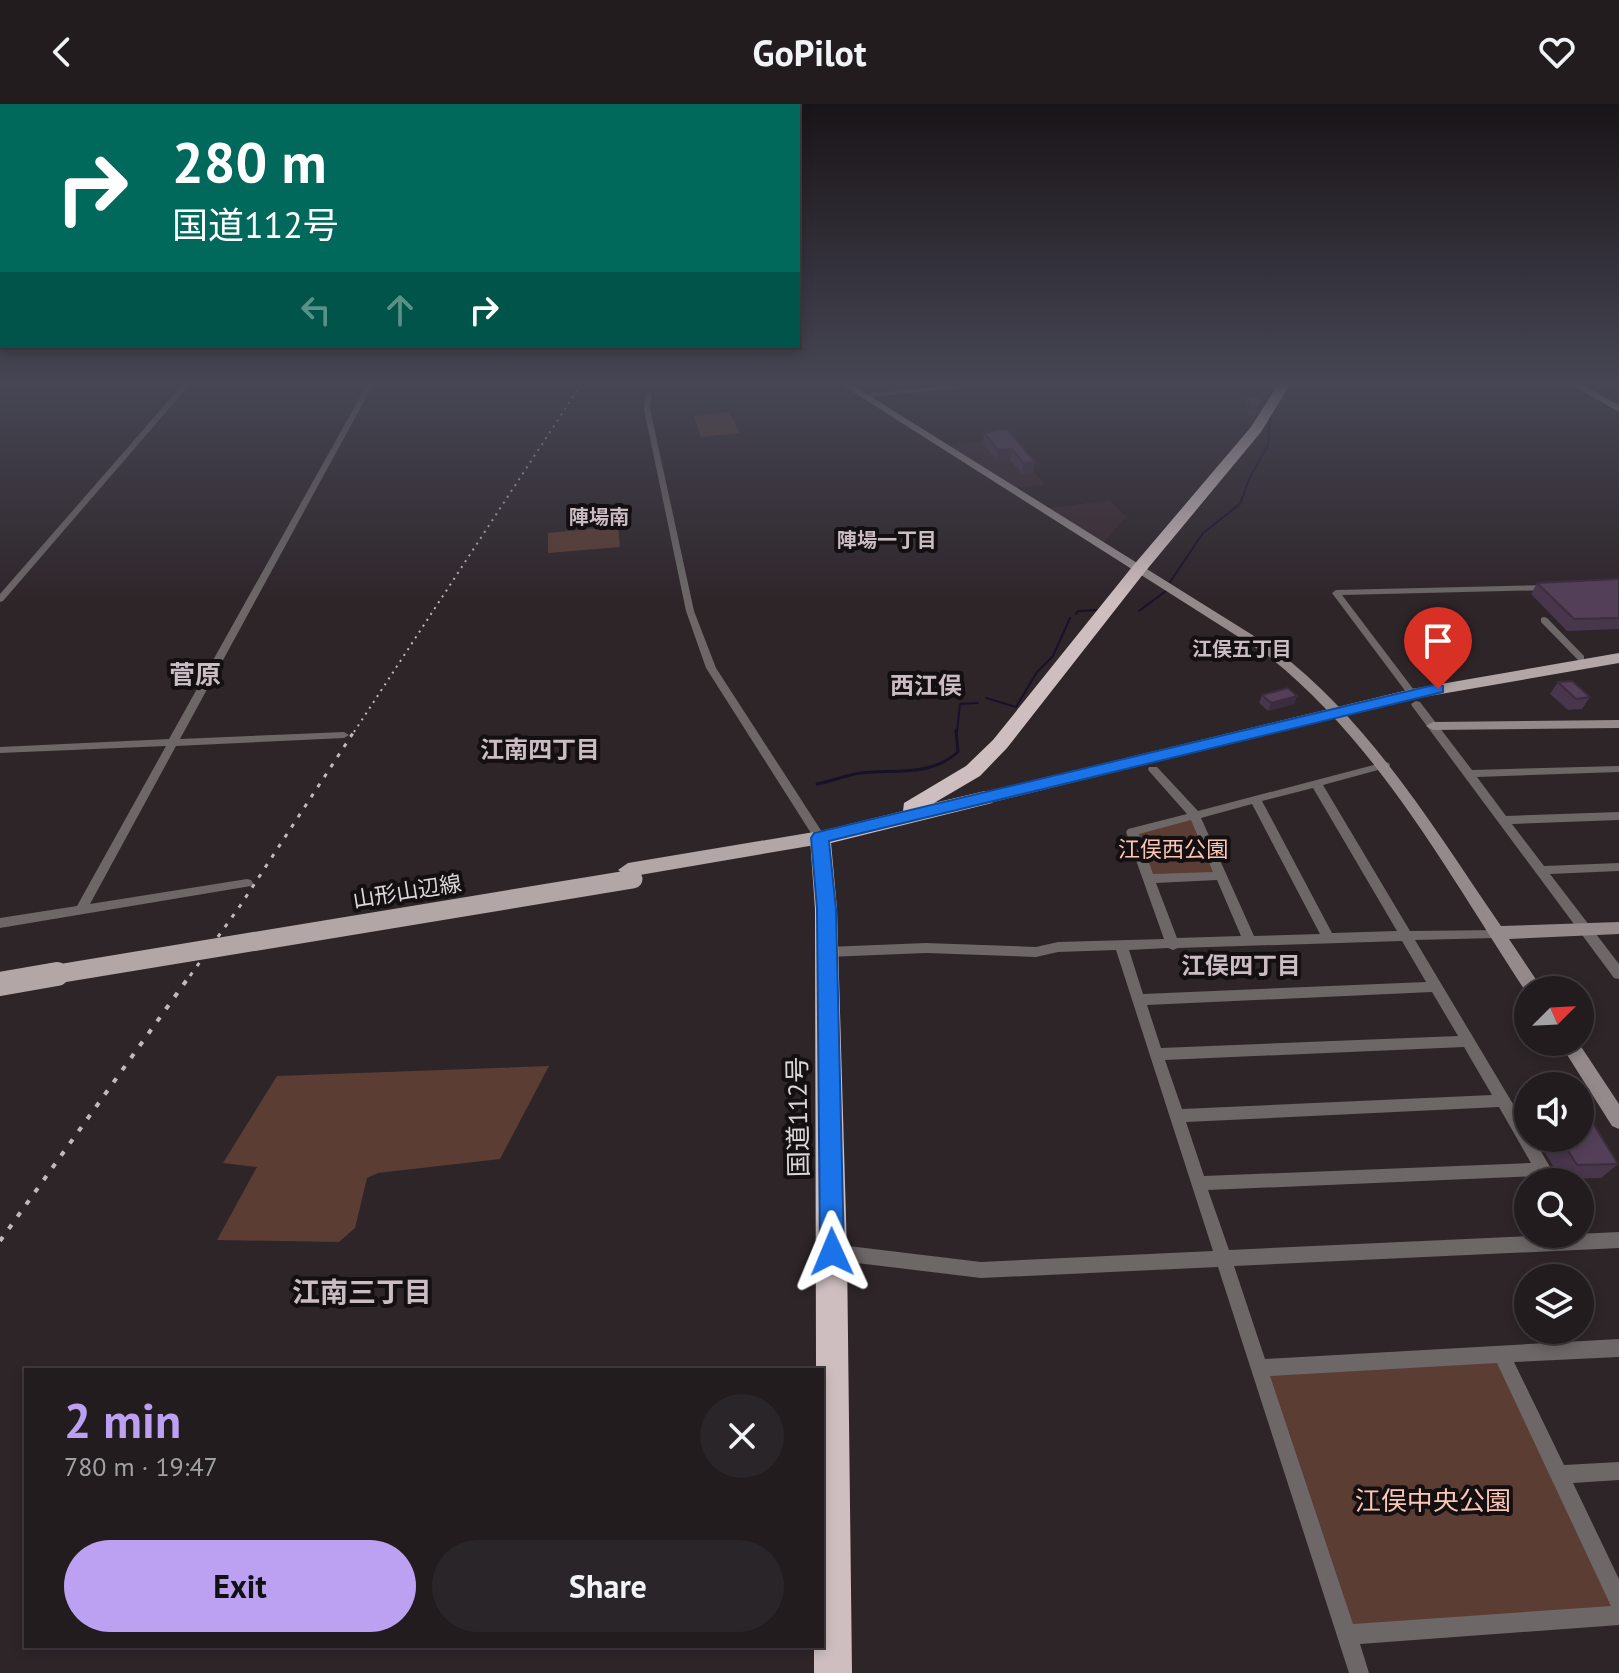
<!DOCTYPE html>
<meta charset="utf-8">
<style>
:root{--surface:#221c1f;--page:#2a2528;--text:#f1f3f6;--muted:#a2a1a4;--line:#3f3a3d;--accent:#bca0f2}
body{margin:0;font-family:"PT Sans","Noto Sans JP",sans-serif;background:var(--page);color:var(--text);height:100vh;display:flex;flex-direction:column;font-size:30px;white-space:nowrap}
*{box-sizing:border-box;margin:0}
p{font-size:26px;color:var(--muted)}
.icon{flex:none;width:44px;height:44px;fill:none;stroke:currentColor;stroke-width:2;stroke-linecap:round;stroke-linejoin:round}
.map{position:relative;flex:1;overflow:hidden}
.details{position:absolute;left:24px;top:1264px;width:800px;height:280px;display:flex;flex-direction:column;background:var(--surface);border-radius:0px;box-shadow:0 4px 12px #0003,0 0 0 2px var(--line)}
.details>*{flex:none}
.top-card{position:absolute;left:0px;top:0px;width:800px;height:244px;box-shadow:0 4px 12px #0003,0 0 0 2px var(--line);background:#00695c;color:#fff;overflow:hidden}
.needle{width:52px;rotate:66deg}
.controls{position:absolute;left:1514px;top:872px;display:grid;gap:16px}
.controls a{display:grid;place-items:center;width:80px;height:80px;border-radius:50%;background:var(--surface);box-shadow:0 4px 12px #0003,0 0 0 2px var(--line);font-size:40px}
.pin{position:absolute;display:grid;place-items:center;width:68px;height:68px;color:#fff;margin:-82px -34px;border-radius:50% 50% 50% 0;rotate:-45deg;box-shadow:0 0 8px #0007}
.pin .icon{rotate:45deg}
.me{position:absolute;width:88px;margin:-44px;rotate:359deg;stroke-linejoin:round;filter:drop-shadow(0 0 6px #0008)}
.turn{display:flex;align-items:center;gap:28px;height:168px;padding:0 40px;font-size:36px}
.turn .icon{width:104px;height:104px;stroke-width:2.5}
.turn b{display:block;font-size:56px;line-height:68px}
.lanes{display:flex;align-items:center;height:76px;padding:0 40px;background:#0003;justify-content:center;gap:40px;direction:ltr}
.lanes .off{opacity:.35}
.round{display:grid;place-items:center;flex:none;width:84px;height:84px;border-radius:42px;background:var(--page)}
.head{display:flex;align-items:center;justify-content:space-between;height:136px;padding:0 40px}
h1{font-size:48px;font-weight:600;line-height:60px;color:var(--accent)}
.action{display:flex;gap:16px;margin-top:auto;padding:16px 40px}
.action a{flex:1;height:92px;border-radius:48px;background:var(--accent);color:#111;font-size:32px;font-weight:600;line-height:92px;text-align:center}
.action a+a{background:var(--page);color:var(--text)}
header{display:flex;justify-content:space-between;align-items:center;height:104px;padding:0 40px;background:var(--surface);font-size:36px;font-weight:600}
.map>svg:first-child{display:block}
.built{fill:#3a2a32}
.green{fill:#5b3d33}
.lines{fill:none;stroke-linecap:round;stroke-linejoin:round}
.stream-far1{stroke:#18112a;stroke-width:2}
.stream{stroke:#18112a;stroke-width:3}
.street{fill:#6d6767;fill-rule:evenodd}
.secondary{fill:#948a8b;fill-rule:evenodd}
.primary{fill:#b2a6a6;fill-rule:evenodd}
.highway{fill:#cebebf;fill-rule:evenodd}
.rail-far2{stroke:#c1babd;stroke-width:2;stroke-dasharray:2 5;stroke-linecap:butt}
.rail-far1{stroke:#c1babd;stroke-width:3;stroke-dasharray:4 8;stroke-linecap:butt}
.rail{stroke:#c1babd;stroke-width:4;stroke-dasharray:5 10;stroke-linecap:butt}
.primary-bridge-far1{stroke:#b2a6a6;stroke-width:19}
.primary-bridge{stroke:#b2a6a6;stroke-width:24}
.wall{fill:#48364c}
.shaded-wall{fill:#3b2c3e}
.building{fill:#543f58;stroke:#3b2c3e;stroke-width:2}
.route{fill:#1a73e8;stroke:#114b97;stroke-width:2}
.labels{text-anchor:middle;stroke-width:8;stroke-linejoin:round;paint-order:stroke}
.far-neighbourhood-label{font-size:20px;font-weight:bold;fill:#c9bcc2;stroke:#140f11}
.park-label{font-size:22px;fill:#fbc6b5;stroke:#140f11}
.street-label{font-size:22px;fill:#dcd6d9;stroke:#140f11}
.neighbourhood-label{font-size:24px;font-weight:bold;fill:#c9bcc2;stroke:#140f11}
.quarter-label{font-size:26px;font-weight:bold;fill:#c9bcc2;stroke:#140f11}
.near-street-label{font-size:26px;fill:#dcd6d9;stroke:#140f11}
.near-park-label{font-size:26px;fill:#fbc6b5;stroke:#140f11}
.near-neighbourhood-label{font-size:28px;font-weight:bold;fill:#c9bcc2;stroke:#140f11}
</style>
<header><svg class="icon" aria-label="back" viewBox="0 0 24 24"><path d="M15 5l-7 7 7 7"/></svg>GoPilot<svg class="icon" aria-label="heart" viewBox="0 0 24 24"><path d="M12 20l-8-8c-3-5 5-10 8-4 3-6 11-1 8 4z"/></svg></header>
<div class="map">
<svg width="1619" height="1569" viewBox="0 0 1619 1569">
<rect width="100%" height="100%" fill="#2e2529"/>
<path class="built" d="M1006 335 1045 381 1015 384 946 341Z
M1109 396 1126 413 1102 440 1045 405Z"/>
<path class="green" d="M729 308 740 329 701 333 694 312Z
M618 422 620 443 548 449V429Z
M1194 710 1220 772 1148 775 1132 728Z
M549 962 500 1055 378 1069 367 1074 355 1124 339 1138 217 1136 257 1063 223 1059 277 972Z
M1502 1252 1619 1511 1347 1531 1259 1264Z"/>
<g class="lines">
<path class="stream-far1" d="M1250 279 1244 286 1253 294
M1170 478 1203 429 1240 400 1249 375 1268 341 1270 314
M1139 507 1166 487
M1076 510 1078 507 1097 506
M986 594 1016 603 1037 568 1053 552 1070 514
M957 628 960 600 978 599"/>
<path class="stream" d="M817 680C832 677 846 671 861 669 895 665 930 673 958 648L956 626"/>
<path class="street" d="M184 279H191L3 497 0 498V490Z
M368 279H374L180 635 344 628 349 631 344 634 176 642 90 800 247 775 251 776 253 779 251 782 0 824V814L77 802 166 642 0 649V643L169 635Z
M977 279H1003L864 294 861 292 864 290Z
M649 287 652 289 650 305 694 507 716 564 824 731 826 734 824 737H816L706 564 686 507 644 305 646 289Z
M1548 481 1551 482V486L1342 491 1417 590 1412 593 1409 592 1332 489 1336 486Z
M1544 513 1547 514 1584 552V556H1578L1541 518V514Z
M1416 597 1420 598 1472 666 1619 662V668L1477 673 1506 712 1619 708V716L1512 720 1544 762 1619 759V767L1550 770 1619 860V875L1614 874 1412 602 1411 600Z
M1385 658 1389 659 1390 661 1389 663 1323 681 1410 827 1500 826 1502 829 1500 832 1496 834 1415 836 1528 1025V1034H1533L1559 1078H1543L1539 1072 1208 1086 1229 1146 1619 1128V1144L1234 1162 1265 1255 1619 1235V1253L1514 1258 1564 1361 1619 1358V1376L1573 1379 1619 1475V1521L1360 1540 1369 1569H1349L1218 1163 981 1174 832 1156 826 1154 824 1148 826 1142 832 1140 981 1158 1213 1147 1116 846 1058 848 1036 853 926 849 827 853 823 851 821 848 823 845 827 843 926 839 1036 843 1058 838 1164 835 1126 728 1128 725 1187 710 1149 667 1148 665 1149 663H1157L1198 707ZM1313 684 1397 827 1332 829 1262 697ZM1252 700 1320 830 1254 832 1201 714ZM1191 716 1213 768 1153 770 1139 730ZM1217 776 1241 832 1177 834 1156 779ZM1402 837 1426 878 1143 890 1129 846 1168 844 1173 846 1178 844ZM1432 888 1458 932 1161 944 1147 901ZM1464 943 1492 991 1182 1005 1165 956ZM1499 1003 1531 1059 1204 1072 1186 1018ZM1497 1259 1611 1502 1353 1520 1270 1272Z"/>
<path class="secondary" d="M839 279H849L1275 545C1372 620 1433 723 1501 822L1619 818V830L1509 835 1543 886H1528V891C1450 773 1379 639 1267 551Z
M1568 279H1579L1619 301V308Z
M1619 616V624L1433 626 1426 622 1433 618Z
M1559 938H1578L1619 1000V1025L1612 1022Z"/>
<path class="primary" d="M1619 549V559L1412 595 985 700 976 694 985 688 1412 585Z
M820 727 830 734 827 739 628 773 618 766 628 759Z"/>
<path class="highway" d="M1279 279H1291L1261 328 1144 469 1007 644 980 672 934 699 985 687 992 689 995 694 992 699 831 739 837 805 847 1148 852 1569H814V1542H822V1266H816L815 805 810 734 813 729 903 707 904 699 966 662 993 636 1132 463 1251 323Z"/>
<path class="rail-far2" d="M354 628 582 279"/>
<path class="rail-far1" d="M190 872 240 802 355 626"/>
<path class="rail" d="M0 1137 191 870"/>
<path class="primary-bridge-far1" d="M45 872 633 775"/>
<path class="primary-bridge" d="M0 880 57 870"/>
</g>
<path class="wall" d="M1248 293 1261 294 1255 312 1248 311 1246 300Z
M1007 325 1033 369 1022 370 1010 355 997 357 983 339 984 329Z
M1619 475V525L1567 527 1531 490 1537 479Z
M1558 578 1590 593 1582 605 1568 606 1550 590Z
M1262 591 1297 592 1294 600 1268 607 1259 599Z
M1528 1010V1023L1525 1013Z
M1536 1034H1580L1618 1060 1601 1074 1561 1075Z"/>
<path class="shaded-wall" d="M1012 345 1010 355 997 357 998 346Z
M1035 358 1033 369 1022 370 1023 359Z
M1297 592 1294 600 1268 607 1271 599Z"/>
<path class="building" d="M1248 293 1261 294 1257 305 1250 304Z
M1007 325 1035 358 1023 359 1012 345 998 346 984 329Z
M1619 475V514L1574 515 1537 479Z
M1572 577 1590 593 1576 595 1558 578Z
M1288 584 1297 592 1271 599 1262 591Z
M1580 998 1618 1060 1577 1061 1560 1034H1580Z"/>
<linearGradient id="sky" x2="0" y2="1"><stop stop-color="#191417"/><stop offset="0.56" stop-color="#464654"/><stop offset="1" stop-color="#464654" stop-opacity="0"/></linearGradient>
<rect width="1619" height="499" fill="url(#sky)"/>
<path class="route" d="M1438 580 1443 582V588L829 737 836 805 844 1148 841 1156 832 1160 824 1156 820 1148 817 805 811 734 814 729Z"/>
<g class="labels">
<g class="far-neighbourhood-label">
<text x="599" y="420">陣場南</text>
<text x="887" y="443">陣場一丁目</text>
<text x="1242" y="552">江俣五丁目</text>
</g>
<g class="park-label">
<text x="1173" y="753">江俣西公園</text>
</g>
<g class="street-label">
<text transform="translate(407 787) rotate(-9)" y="8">山形山辺線</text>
</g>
<g class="neighbourhood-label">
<text x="926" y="590">西江俣</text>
<text x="540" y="654">江南四丁目</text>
<text x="1241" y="870">江俣四丁目</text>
</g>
<g class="quarter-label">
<text x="195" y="580">菅原</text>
</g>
<g class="near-street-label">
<text transform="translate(798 1013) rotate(-91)" y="9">国道112号</text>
</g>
<g class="near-park-label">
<text x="1433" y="1406">江俣中央公園</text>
</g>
<g class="near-neighbourhood-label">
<text x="362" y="1198">江南三丁目</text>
</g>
</g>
</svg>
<div class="controls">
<a><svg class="needle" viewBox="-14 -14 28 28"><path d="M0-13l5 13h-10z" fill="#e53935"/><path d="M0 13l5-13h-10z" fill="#a2a1a4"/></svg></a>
<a><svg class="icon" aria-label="sound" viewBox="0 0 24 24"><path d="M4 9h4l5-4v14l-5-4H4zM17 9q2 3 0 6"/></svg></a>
<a><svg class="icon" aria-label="search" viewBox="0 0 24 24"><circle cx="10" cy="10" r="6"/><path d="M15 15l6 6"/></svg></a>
<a><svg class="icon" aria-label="layers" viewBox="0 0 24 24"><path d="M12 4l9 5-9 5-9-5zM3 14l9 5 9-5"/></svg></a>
</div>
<div class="pin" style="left:1438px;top:585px;background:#d93025"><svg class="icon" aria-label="arrive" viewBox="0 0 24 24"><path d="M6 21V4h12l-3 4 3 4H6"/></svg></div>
<svg class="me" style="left:832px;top:1148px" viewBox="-20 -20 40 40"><path d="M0-17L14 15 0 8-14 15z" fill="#1a73e8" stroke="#fff" stroke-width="4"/></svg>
<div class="top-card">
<div class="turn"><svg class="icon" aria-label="right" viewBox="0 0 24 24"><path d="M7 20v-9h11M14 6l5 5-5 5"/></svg><div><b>280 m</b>国道112号</div></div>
<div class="lanes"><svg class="icon off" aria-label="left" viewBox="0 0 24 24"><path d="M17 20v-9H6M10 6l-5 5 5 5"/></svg><svg class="icon off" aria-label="ahead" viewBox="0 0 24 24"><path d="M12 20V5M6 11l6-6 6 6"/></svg><svg class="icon" aria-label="right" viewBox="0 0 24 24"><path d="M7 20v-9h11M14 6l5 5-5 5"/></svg></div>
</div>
<section class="details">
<div class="head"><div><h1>2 min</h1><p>780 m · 19:47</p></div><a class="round"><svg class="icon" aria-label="close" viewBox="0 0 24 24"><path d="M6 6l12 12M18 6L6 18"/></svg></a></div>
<div class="action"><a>Exit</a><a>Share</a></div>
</section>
</div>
